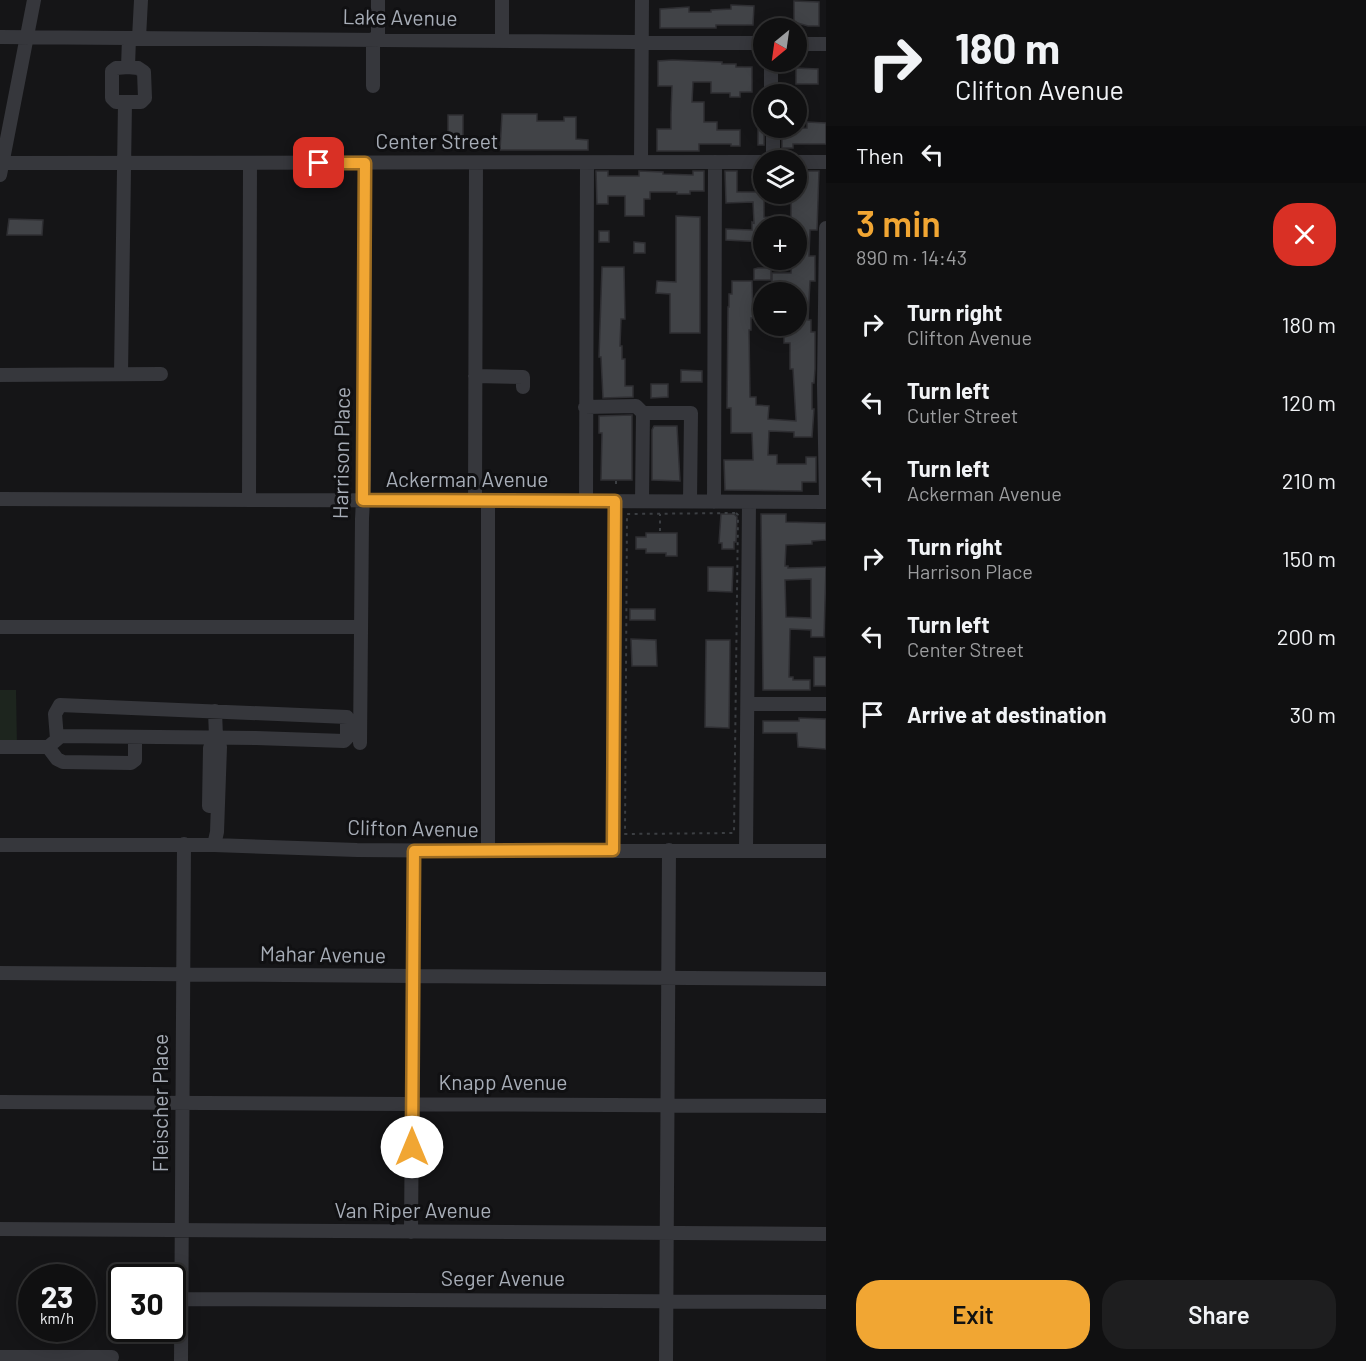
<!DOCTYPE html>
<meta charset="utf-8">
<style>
:root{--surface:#101011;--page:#1e1e1f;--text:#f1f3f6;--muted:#9c9d9f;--line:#303031;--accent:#f1a633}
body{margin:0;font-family:Barlow,sans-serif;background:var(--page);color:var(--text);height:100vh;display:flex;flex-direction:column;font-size:22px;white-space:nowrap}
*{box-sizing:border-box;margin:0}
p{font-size:20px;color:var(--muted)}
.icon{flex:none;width:33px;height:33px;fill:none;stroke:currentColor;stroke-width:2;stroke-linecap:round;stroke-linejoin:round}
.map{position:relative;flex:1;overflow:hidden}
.details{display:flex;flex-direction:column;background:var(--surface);width:540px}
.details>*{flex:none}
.top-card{background:#101011;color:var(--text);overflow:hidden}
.needle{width:39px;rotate:209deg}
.buttons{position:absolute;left:753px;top:18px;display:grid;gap:12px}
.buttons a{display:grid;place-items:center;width:54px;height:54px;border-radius:50%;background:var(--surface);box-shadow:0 3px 15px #0003,0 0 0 2px var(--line);font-size:30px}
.speed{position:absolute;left:18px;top:1264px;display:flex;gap:12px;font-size:30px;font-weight:700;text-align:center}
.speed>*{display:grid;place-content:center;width:78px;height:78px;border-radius:50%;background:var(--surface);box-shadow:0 3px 15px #0003,0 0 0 2px var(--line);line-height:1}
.speed small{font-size:15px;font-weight:400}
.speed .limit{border:3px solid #111;border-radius:9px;background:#fff;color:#111}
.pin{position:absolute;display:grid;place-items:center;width:51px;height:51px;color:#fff;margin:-26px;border-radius:12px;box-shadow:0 3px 9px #0006}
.me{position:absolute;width:66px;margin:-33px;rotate:0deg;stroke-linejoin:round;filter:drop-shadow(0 0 4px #0008)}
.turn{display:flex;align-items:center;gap:21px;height:126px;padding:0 30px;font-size:27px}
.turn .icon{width:78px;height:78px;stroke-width:2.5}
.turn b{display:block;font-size:42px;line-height:51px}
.then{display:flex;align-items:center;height:57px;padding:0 30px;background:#0003;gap:12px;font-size:22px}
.round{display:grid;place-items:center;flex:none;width:63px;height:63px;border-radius:24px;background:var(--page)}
.headline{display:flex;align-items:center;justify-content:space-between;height:102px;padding:0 30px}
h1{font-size:36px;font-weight:600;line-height:45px;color:var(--accent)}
.cta{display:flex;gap:12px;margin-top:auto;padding:12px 30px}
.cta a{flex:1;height:69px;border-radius:24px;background:var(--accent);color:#111;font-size:24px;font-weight:600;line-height:69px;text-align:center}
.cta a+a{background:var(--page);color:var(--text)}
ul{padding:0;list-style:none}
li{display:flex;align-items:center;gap:18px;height:78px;padding:0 30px}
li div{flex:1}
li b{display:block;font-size:22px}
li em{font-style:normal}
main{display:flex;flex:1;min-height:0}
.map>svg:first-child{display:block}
.green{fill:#1d251e}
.building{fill:#414347;stroke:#2f2f33;stroke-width:1.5;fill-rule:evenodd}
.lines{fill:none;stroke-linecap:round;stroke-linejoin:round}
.path{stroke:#3c3f43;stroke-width:2;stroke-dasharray:3 4.5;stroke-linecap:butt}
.minor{stroke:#36373c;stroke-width:14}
.route-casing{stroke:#9d6c21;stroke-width:15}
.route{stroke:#f1a633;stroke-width:10}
.labels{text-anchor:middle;stroke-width:6;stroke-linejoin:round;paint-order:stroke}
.street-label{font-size:21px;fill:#a7adb7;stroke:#101012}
</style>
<main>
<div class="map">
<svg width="826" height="1361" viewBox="0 0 826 1361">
<rect width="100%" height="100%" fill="#151517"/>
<path class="green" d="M0 690H16L17 747H0Z"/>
<path class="building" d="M794 1 819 2V26H808L794 22Z
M731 5 754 6 753 25H716V28H660V9L689 7V12H711V10L731 9Z
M672 60 722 62V64H736V67H752V92H740V97H730V93H711V82H693L692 102H704V122H717V130H740V146H731V144H699V151H657V129H671V114L672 86H658V61Z
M796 68 818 69V84H796Z
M502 114H537V121H564V117H576V139L588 140V150H500Z
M448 115H463V149H448Z
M807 122 826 123V144H793V148H782V129L807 128Z
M758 128H764V145H758Z
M596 171H608V176H639V171L663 172V174L693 175V171H704V191H690V194H677V192H650V199H644V216H625V196H608V204H597Z
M725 171H737V192H764V217L791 218V194H796V171H819L817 230H810L809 256H815V281H810L808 320H811V332H815V369L814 383H812V409H814L812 437H794V432L769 431 768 455H777V464H806V457H816V482H802V491L725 490 724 460H753L752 433H731V408H727L728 307H729V294H732V281H752L753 318H751V330H749L750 397H756V405L769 406 768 419 796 421 793 369H790V343H784V332H793V326H796V292H772V273H791L792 260H796V226H764V242L726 240V229L752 230V222L754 223 753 202 726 203Z
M676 216 700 217V333H670V294L656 293 657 281 676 282Z
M9 219 43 220 42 235H7Z
M599 231H609V242H599Z
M634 242 645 243V253H634Z
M602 267H624L625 319H621L620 346H622V359H625V386H633V397L603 398 601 357H599Z
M758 268H771V280H754V269Z
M681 370 702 371V382H681Z
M651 384H668V397L651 398Z
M632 415V480H601L602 433H599V416Z
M654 426H677L680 481 652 480V430Z
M721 514H734L737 517 736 542H734V549H722V543H719Z
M761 514H786V522L826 523V540L812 541V544L786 545 785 566H788V568L826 567 824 637H811V630L790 629 789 677H793V680H810V690H763ZM811 579V618L786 617 785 580Z
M646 533H677V556H666V553H646V549H636V537H646Z
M708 567H733L732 592 708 591Z
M630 609H655V620H630Z
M631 639 656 640 657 666H632Z
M706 640H730L729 728 705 727Z
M814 657H826V686H814Z
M799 718 826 719V749L798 747 797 733H763V721H799Z"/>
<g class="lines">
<path class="path" d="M616 481V488
M736 513 738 515 734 833 625 834 627 514Z
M660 531V514"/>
<path class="minor" d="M0 37 764 43
M139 38 141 0
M373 39V86
M378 39V0
M502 40V0
M796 44H826
M771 94V62
M125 102H116L112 98V71L116 68 128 67
M773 160V128
M641 162 642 0
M796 162H826
M0 163 764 162
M0 175 34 0
M121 374 125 102H141L145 98 144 72 138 68 128 67 129 38
M0 375 161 374
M475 376 523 377V387
M585 407 636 406 643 413 642 501
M643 413H691L690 501
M0 499 826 502
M249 500 250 163
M475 501 476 163
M586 501 587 163
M714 502 715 162
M826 502 824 385 826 228
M0 627H361
M748 704H826
M360 743 362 519 364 480 365 163
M0 747H48L61 736 256 738 344 741 347 738V717L60 705 55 714 57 739
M48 747 57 759 63 762 131 763 135 760V741L131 737
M209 806 210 748 216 737
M0 845H214L357 850 488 851H826
M214 845 217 832 220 747 216 737 215 711
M613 850 615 501
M488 851V501
M746 851 749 502
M0 973 826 979
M0 1102 826 1106
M0 1229 826 1234
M411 1232 414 851
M181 1299 826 1302
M0 1357H112
M181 1361 184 844
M666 1361 669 850"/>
</g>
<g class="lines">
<g class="route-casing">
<path id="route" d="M319 163H365L363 500 615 501 613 850 414 851 412 1147"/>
</g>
<use href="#route" class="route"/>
</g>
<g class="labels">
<g class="street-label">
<text transform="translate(400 18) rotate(1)" y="7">Lake Avenue</text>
<text x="437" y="149">Center Street</text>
<text transform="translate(342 453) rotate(-89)" y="7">Harrison Place</text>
<text x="467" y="487">Ackerman Avenue</text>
<text transform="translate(413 829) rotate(1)" y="7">Clifton Avenue</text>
<text transform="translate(323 955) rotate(1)" y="7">Mahar Avenue</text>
<text x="503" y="1090">Knapp Avenue</text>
<text transform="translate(161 1103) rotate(-90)" y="7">Fleischer Place</text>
<text x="413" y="1218">Van Riper Avenue</text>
<text x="503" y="1286">Seger Avenue</text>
</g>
</g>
</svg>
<div class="buttons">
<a><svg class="needle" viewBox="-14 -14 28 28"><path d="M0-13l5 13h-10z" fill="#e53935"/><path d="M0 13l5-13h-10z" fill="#9c9d9f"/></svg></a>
<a><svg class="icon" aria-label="search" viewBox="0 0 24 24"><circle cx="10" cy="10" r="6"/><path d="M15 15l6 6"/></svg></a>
<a><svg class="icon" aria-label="layers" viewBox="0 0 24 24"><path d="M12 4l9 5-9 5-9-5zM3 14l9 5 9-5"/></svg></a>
<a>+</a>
<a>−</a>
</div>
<div class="speed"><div>23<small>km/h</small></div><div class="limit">30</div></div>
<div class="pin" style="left:319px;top:163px;background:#d93025"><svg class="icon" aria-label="arrive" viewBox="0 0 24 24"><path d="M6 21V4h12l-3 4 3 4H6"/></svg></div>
<svg class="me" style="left:412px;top:1147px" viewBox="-20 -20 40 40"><circle r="19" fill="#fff"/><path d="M0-13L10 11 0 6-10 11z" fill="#f1a633"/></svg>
</div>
<section class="details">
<div class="top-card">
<div class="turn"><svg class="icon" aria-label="right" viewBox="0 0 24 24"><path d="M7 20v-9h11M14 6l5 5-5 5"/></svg><div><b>180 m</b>Clifton Avenue</div></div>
<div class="then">Then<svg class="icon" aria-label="left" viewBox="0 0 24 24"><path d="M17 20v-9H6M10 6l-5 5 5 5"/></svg></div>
</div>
<div class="headline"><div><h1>3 min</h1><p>890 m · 14:43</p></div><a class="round" style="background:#d93025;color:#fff"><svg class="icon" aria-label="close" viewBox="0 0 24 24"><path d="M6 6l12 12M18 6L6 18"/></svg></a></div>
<ul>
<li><svg class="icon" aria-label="right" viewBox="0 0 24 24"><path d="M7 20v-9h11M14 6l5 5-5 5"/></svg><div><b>Turn right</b><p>Clifton Avenue</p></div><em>180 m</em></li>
<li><svg class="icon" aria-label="left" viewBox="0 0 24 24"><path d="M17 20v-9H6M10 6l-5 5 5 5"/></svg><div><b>Turn left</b><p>Cutler Street</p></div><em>120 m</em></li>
<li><svg class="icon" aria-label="left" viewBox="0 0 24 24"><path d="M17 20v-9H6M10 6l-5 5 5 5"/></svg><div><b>Turn left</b><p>Ackerman Avenue</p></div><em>210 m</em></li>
<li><svg class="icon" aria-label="right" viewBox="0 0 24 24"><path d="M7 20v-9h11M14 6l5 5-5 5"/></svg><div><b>Turn right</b><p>Harrison Place</p></div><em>150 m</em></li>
<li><svg class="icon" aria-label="left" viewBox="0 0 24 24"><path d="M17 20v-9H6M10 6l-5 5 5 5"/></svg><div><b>Turn left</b><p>Center Street</p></div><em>200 m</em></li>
<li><svg class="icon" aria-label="arrive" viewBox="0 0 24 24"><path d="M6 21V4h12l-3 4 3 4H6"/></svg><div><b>Arrive at destination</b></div><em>30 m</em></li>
</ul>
<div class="cta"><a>Exit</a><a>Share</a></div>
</section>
</main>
